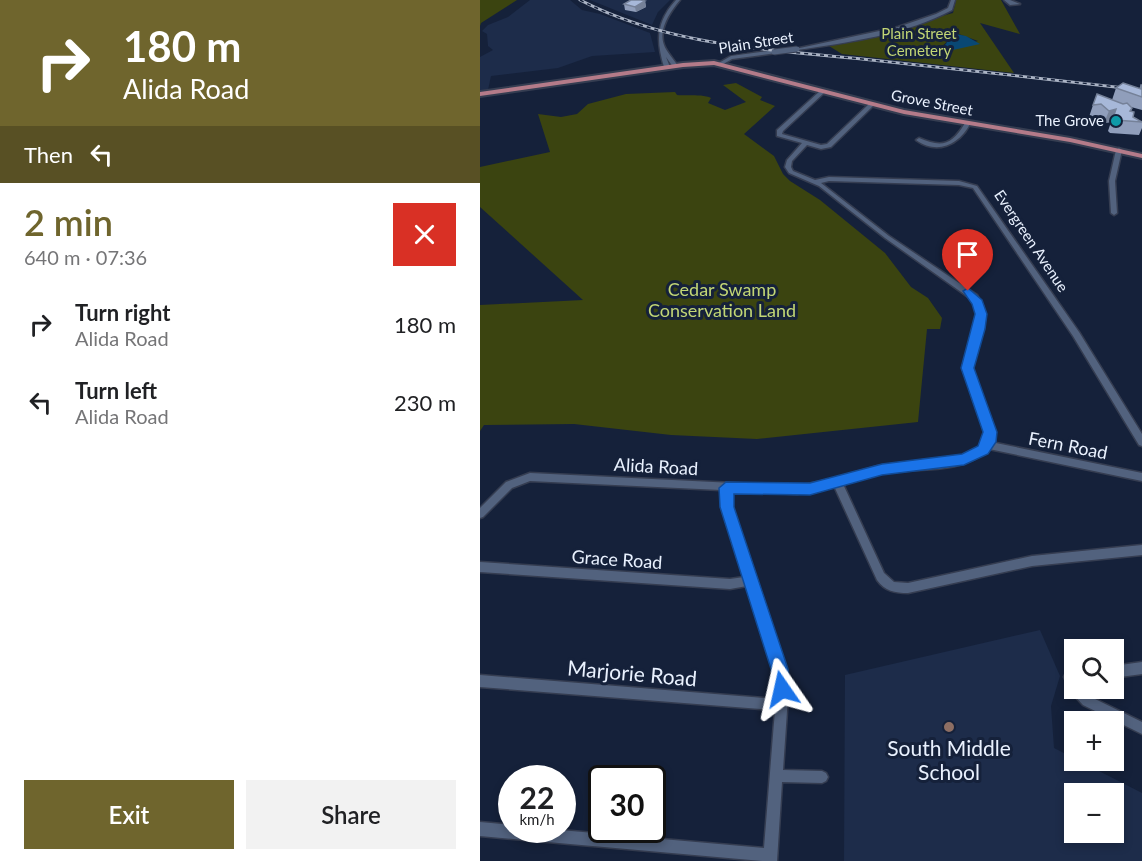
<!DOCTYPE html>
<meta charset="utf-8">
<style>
:root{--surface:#fff;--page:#f2f2f2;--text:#202124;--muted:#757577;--accent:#6f652d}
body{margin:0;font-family:Lato,sans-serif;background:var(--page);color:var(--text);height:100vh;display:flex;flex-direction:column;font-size:22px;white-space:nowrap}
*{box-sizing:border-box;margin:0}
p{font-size:20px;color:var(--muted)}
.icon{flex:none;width:33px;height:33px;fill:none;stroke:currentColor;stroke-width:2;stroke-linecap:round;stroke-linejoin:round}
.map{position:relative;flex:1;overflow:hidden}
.panel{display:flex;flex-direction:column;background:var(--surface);width:480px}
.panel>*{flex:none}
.hud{background:#6f652d;color:#fff;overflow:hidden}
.fabs{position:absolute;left:584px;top:639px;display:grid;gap:12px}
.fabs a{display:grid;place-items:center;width:60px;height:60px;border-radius:0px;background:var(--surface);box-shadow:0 3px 9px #0003;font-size:30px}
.speed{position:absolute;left:18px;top:765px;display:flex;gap:12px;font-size:30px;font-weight:700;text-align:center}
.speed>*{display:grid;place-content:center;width:78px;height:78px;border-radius:50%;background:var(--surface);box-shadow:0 3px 9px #0003;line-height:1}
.speed small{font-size:15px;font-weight:400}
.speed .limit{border:3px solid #111;border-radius:9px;background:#fff;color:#111}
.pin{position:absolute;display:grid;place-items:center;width:51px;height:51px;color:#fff;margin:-62px -26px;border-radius:50% 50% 50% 0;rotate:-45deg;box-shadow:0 0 6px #0007}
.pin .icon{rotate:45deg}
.me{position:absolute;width:66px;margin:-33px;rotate:349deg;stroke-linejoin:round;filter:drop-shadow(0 0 4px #0008)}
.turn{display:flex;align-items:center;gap:21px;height:126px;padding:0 24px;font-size:27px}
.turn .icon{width:78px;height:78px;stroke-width:2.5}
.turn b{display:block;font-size:42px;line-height:51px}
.then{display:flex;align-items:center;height:57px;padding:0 24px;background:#0003;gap:12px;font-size:22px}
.round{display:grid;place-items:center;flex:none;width:63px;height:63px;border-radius:0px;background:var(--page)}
.headline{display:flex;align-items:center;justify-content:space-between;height:102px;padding:0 24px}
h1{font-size:36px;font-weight:600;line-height:45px;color:var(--accent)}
.action{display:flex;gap:12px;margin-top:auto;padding:12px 24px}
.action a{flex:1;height:69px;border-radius:0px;background:var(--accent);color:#fff;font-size:24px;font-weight:600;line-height:69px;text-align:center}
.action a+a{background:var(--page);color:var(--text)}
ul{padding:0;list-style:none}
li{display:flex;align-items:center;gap:18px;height:78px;padding:0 24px}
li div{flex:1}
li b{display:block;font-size:22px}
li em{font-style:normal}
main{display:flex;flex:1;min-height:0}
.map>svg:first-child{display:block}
.built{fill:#1d2c4a;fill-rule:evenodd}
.green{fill:#3b4410;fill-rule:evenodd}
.water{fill:#094874}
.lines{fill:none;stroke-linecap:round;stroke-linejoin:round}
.minor-casing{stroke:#353d51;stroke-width:3}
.major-casing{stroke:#353d51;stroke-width:4}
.minor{fill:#52627e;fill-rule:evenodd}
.major{fill:#b47b89;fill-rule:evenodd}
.rail-casing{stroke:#aab3c4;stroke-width:3}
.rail{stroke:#15213a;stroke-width:1.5;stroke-dasharray:4;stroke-linecap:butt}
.minor-bridge-casing{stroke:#353d51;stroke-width:7;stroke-linecap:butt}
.minor-bridge{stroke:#52627e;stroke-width:5}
.wall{fill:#909ebb}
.shaded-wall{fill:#758198}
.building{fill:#a7b8d9;stroke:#758198;stroke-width:1.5}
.route{fill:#1a73e8;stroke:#114b97;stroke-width:1.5}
.culture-dot{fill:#0f9aa8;stroke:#15213a;stroke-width:2}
.education-dot{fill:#8d6e63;stroke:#15213a;stroke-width:2}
.labels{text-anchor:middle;stroke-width:6;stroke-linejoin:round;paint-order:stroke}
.far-park-label{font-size:15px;fill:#c2d675;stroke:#15213a}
.far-street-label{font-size:15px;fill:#e9f1fe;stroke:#15213a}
.far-poi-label{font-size:15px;fill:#e9f1fe;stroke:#15213a;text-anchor:end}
.park-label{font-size:18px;fill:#c2d675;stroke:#15213a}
.street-label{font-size:18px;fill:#e9f1fe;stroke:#15213a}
.near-street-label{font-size:21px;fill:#e9f1fe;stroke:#15213a}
.near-poi-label{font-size:21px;fill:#e9f1fe;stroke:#15213a}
</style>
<main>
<section class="panel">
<div class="hud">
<div class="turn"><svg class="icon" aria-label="right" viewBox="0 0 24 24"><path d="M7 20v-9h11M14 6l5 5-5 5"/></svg><div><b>180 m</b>Alida Road</div></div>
<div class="then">Then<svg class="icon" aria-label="left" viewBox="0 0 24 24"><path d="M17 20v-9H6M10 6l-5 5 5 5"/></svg></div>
</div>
<div class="headline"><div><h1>2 min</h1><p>640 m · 07:36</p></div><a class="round" style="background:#d93025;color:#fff"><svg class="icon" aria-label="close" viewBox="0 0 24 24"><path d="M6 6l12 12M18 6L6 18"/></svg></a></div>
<ul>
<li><svg class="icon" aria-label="right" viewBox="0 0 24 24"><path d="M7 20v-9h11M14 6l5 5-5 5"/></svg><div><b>Turn right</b><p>Alida Road</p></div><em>180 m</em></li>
<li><svg class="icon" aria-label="left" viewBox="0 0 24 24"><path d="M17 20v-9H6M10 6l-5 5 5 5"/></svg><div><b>Turn left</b><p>Alida Road</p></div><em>230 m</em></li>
</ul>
<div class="action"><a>Exit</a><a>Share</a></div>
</section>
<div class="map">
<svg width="662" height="861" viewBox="0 0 662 861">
<rect width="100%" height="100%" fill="#15213a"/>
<path class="built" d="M50 0H90L102 10 120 14 170 33 175 52 112 56 78 68 11 76 8 90 0 91V57L13 50 8 46 7 34 2 31 8 25 28 17Z
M110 0H190L178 12 172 25Z
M560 630 580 676 571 706 574 748 662 793V861H364L365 675ZM594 794H633V832H594Z"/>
<path class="green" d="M0 0H37L1 23 0 26Z
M476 0H521L540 34 500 23 534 73 362 54 349 46 473 13ZM476 33 498 41 456 52Z
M256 83 282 97 280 100 295 106 264 134 294 156 303 174 310 181 340 200 405 253 431 287 448 298 462 318 460 329H447L438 422 277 439 191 435 94 424 4 425 0 431V305L103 300 0 207V167L70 152 58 114 81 117 97 114 108 104 146 94 195 92 197 95C207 96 223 94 231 98L228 103 245 110 266 102 243 85Z"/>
<path class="water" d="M471 33 486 36 500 44 473 50 468 55 460 56 456 52 466 44Z"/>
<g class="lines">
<g class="minor-casing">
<path id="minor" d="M196 0H200C190 12 178 29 184 45 186 51 194 60 198 66L193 67 186 57 190 67 187 69 184 67C176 40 176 22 196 0Z
M471 0H475L472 10C428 34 366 43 317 50L315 49 418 27 456 14 468 8Z
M524 0H530L540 4 530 5Z
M294 50 297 52 296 53 252 59 240 66 237 64 251 56Z
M340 91 345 92 303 131 302 134 341 145 347 144 389 104 394 105 351 147 341 149 327 145 312 161 311 167 313 171 335 180 349 177 479 181 497 186 599 332 662 434V446L659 445 593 336 493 188 479 185 349 181 341 183 409 236 497 295 503 306 505 318 492 368 515 432 511 442 662 473V481L509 449C483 474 441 468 409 472 393 474 378 479 363 484L404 573 414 582 428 583 552 556 662 545V555L552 566 428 593C415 593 405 591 397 580L354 486 317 494 251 491 252 507 307 675 308 696 303 770 342 771 346 773 348 777 346 781 342 783 302 782 297 861H282L0 836V822L32 825V830H80L284 848 295 710 0 687V675L296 699V696L295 675 267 586 250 589 0 572V562L250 579 264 577 242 507 241 490 50 481 32 488 3 517 0 518V508L26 482 50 473 317 486 348 480 398 466 468 459 491 453 501 446 505 432 484 368 497 318 495 306 491 299 405 238 339 186 309 173 305 167 307 160 322 143 297 136V130Z
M487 122 490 124C479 145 457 155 436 140L439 138C462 148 472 145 485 123Z
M639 148 642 150 635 181 637 213 634 215 631 213 629 181 636 150Z
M662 662V674L633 678V666Z
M594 670V688H603L611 697 662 722V734L603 705 590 691 584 677 586 673Z"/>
</g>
<g class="major-casing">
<path id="major" d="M234 61 424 110 590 138 662 154V158L590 142 424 114 234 65 203 67 0 96V92L203 63Z"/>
</g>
<use href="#minor" class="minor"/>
<use href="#major" class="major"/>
<g class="rail-casing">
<path id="rail" d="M100 0C189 46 285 49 382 59 475 69 569 79 662 90"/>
</g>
<use href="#rail" class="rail"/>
<g class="minor-bridge-casing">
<path id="minor-bridge" d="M294 52 317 49"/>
</g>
<use href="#minor-bridge" class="minor-bridge"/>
</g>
<path class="wall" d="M165 1 166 7 156 12 145 10 144 4Z
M661 85H662V110L651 107 652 108 651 112 653 117 662 122V128L659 135 630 133 628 131 631 122 624 123 617 117H609L613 105 632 100 636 88 659 89Z"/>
<path class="shaded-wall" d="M165 1 166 7 156 12 155 7Z
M636 109 631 122 624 123 629 111Z"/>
<path class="building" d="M151 0H161L165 1 155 7 144 4Z
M643 83 661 89V85H662V97L636 88Z
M617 94 643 104 647 103 652 108 650 111 654 112 653 117 662 122 635 120 633 118 636 109 629 111 621 104 613 105Z"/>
<path class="route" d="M488 288 502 300 507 314 505 329 494 368 517 432 516 442 508 454 484 465 402 475 330 495 254 494V507L308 669 311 689 308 695 302 698 296 695 291 669 240 507 239 488 246 482 330 483 402 464 482 454 498 446 503 432 481 368 495 314 492 304 483 291Z"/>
<circle class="culture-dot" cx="636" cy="121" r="6"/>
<circle class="education-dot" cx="469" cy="727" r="6"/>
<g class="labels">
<g class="far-park-label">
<text x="439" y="39">Plain Street<tspan x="439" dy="17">Cemetery</tspan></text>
</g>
<g class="far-street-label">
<text transform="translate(276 43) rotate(-9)" y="5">Plain Street</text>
<text transform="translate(452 103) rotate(11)" y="5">Grove Street</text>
<text transform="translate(551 241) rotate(56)" y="5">Evergreen Avenue</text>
</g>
<g class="far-poi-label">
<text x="624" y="126">The Grove</text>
</g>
<g class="park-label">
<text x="242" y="296">Cedar Swamp<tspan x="242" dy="21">Conservation Land</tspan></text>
</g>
<g class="street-label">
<text transform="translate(588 446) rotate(11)" y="6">Fern Road</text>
<text transform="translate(176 467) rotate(3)" y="6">Alida Road</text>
<text transform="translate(137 560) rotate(4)" y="6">Grace Road</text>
</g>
<g class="near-street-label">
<text transform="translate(152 674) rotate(5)" y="7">Marjorie Road</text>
</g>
<g class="near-poi-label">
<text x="469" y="756">South Middle<tspan x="469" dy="24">School</tspan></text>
</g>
</g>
</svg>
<div class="fabs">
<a><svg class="icon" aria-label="search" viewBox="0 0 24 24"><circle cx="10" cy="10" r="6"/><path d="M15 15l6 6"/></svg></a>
<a>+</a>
<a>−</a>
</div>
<div class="speed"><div>22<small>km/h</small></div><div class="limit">30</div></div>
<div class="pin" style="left:488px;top:291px;background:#d93025"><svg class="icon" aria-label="arrive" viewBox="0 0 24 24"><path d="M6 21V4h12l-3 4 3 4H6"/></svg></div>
<svg class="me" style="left:302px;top:689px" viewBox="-20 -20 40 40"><path d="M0-17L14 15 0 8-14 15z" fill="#1a73e8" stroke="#fff" stroke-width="4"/></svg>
</div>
</main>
